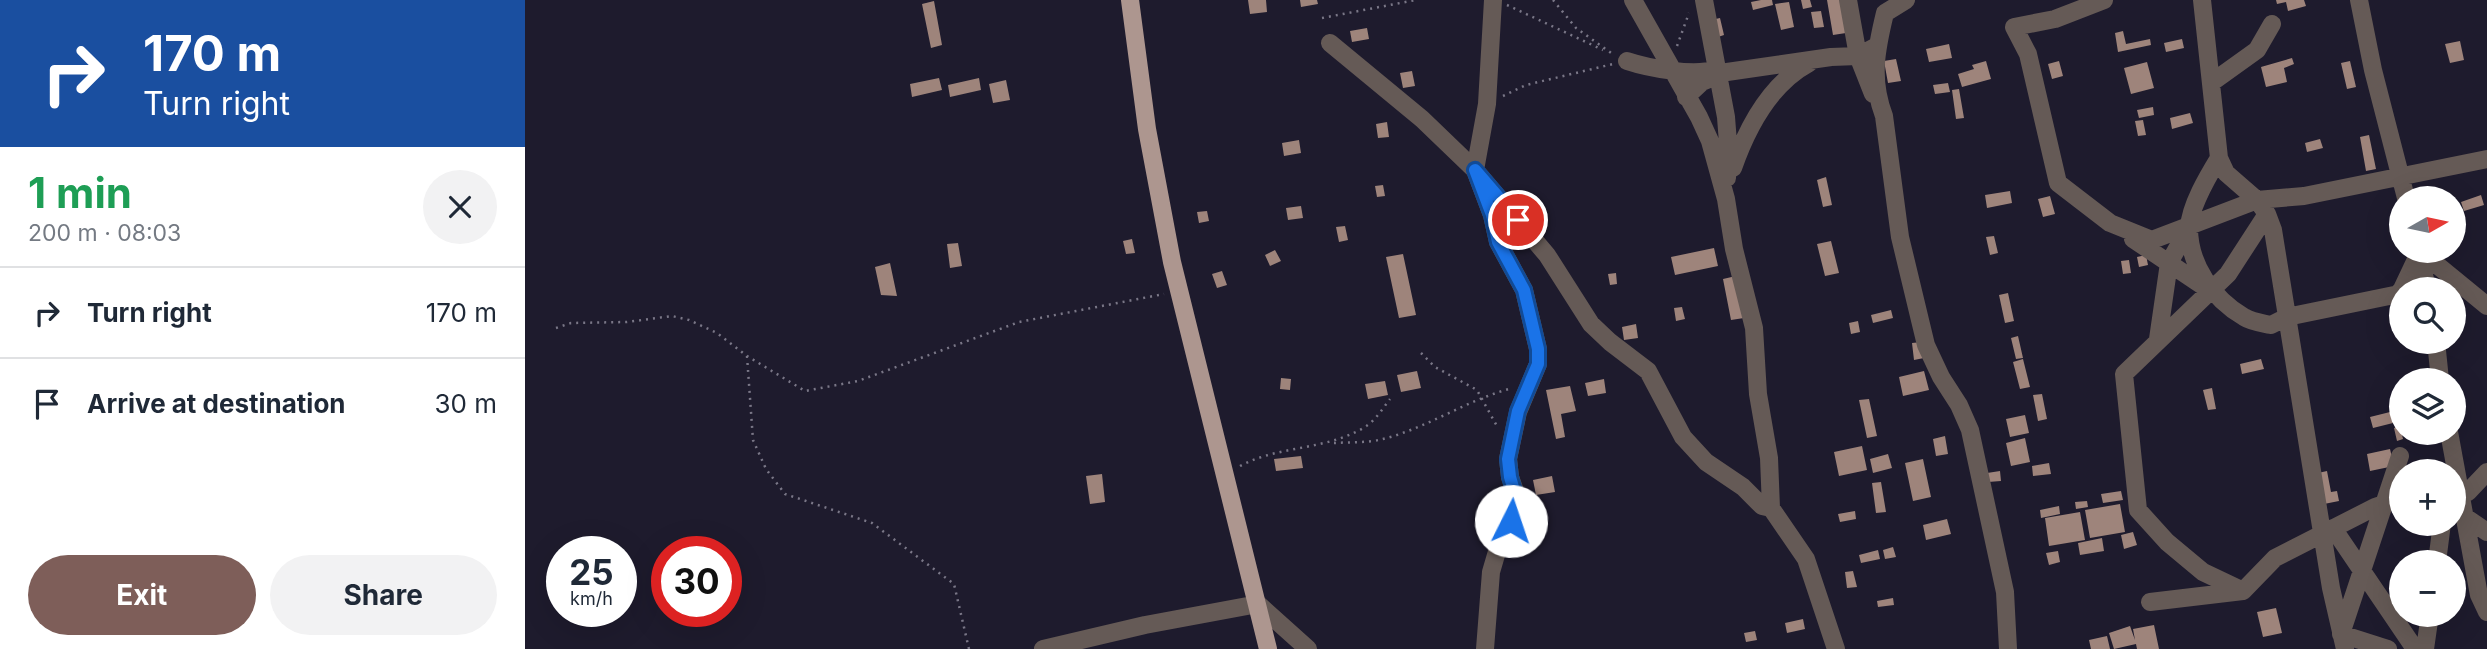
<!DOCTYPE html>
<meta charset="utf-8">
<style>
:root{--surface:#fff;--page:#f2f2f3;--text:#1f2937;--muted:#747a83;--line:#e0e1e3;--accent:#7e5e59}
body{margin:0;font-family:Inter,sans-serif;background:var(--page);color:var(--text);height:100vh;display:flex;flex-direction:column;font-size:26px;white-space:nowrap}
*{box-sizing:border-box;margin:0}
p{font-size:23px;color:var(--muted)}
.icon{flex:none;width:38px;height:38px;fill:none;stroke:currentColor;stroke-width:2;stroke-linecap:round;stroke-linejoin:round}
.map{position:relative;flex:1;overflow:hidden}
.details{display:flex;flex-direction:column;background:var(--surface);width:525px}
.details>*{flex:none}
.top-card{background:#1a4fa0;color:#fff;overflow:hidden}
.needle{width:46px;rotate:81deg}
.fabs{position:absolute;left:1864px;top:186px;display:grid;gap:14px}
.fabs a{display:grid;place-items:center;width:77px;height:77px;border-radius:50%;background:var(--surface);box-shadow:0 7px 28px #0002;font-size:35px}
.speed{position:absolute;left:21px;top:536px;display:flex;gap:14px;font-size:35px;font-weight:700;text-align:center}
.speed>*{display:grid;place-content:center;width:91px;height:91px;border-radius:50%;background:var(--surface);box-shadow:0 7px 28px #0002;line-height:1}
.speed small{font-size:18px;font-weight:400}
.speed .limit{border:10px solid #d22;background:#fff;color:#111}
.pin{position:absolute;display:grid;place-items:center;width:60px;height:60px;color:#fff;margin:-30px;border:4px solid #fff;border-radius:50%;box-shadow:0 2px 7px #0007}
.me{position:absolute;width:77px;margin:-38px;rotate:4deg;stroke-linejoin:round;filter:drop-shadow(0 0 5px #0008)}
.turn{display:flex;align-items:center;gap:24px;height:147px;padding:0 28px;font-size:32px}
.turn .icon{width:91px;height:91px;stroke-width:2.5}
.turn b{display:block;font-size:49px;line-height:60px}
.round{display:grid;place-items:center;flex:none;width:74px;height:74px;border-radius:37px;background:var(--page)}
.head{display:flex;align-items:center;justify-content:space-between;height:119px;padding:0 28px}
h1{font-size:42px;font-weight:700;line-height:52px;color:#1e9e55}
.button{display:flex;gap:14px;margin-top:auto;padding:14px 28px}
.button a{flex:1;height:80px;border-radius:42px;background:var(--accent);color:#fff;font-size:28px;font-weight:700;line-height:80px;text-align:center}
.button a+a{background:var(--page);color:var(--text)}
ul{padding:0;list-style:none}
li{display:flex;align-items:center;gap:21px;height:91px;padding:0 28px;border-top:2px solid var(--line)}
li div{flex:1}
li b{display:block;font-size:26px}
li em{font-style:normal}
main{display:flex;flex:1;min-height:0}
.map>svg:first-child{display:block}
.building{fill:#9e847b}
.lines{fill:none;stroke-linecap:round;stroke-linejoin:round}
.path{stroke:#7a7787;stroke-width:2.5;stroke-dasharray:2 5;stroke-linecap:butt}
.street{stroke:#655a56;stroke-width:18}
.primary{stroke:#ad968f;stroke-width:18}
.route-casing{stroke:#114b97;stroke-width:18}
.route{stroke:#1a73e8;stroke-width:12}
</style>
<main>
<section class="details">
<div class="top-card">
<div class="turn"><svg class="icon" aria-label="right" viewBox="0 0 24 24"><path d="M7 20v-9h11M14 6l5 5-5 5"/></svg><div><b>170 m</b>Turn right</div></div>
</div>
<div class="head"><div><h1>1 min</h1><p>200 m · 08:03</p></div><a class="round"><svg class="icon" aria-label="close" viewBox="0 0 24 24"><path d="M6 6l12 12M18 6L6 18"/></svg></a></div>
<ul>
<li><svg class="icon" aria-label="right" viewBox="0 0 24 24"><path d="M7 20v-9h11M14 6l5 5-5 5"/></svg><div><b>Turn right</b></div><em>170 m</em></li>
<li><svg class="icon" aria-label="arrive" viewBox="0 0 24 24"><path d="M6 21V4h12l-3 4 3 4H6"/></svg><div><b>Arrive at destination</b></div><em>30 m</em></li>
</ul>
<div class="button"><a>Exit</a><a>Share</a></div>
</section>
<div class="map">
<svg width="1962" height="649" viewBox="0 0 1962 649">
<rect width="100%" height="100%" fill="#1e1b2d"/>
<path class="building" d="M723 0H741L742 12 725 14Z
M775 0H792L793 4 776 7Z
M1236 0H1247L1248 5 1228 10 1226 2Z
M1276 0H1285L1287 7 1278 9Z
M1302 0H1315L1321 33 1308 35Z
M1751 0H1779L1781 6 1763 11 1761 2 1752 4Z
M409 1 417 45 406 48 397 4Z
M1264 2 1269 27 1256 30 1250 4Z
M1296 11 1299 27 1289 28 1286 12Z
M1195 18 1199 35 1190 38 1186 20Z
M842 28 844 39 827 42 825 31Z
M1598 31 1601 44 1625 39 1626 45 1593 52 1590 33Z
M1657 39 1659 48 1641 52 1639 43Z
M1935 41 1939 60 1925 63 1920 44Z
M1424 44 1427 58 1404 62 1401 49Z
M1767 58 1769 64 1759 68 1762 82 1741 87 1736 67Z
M1371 59 1376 81 1363 83 1359 61Z
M1461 61 1466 79 1437 87 1433 74 1449 69 1447 65Z
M1534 61 1538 76 1527 79 1523 64Z
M1825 61 1831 87 1822 89 1816 63Z
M1622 62 1629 88 1606 94 1599 68Z
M887 71 890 86 878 88 875 73Z
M414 78 417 90 387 97 385 84Z
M454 78 456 90 425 97 423 85Z
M481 80 485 100 468 103 464 84Z
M1423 83 1425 92 1410 94 1408 85Z
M1434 89 1439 118 1431 119 1427 90Z
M1628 107 1629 115 1614 118 1612 110Z
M1665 113 1668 123 1647 129 1645 118Z
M1618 120 1621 135 1613 136 1610 121Z
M862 122 864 137 853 138 851 124Z
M1844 135 1851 169 1841 171 1835 137Z
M1795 139 1798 148 1782 152 1780 143Z
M774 140 776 153 759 156 757 143Z
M1301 177 1307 205 1298 207 1292 180Z
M858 185 860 196 852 197 850 186Z
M1485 191 1487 203 1462 208 1460 195Z
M1956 195 1959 205 1939 211 1936 202Z
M1525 196 1530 214 1518 217 1513 199Z
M776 206 778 218 763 220 761 208Z
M682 211 684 221 674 223 672 212Z
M820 226 823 240 814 242 811 227Z
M1469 236 1473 253 1465 255 1461 237Z
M607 239 610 253 601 254 598 241Z
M1306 241 1314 273 1300 276 1292 244Z
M433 243 437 266 425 268 422 244Z
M1189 248 1193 266 1150 275 1146 257Z
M750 250 756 261 745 266 740 255Z
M878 254 891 315 874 318 861 257Z
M1621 255 1623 265 1614 267 1612 257Z
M1604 260 1606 273 1598 274 1596 261Z
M365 263 372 296 356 295 350 267Z
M697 271 702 285 692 288 687 274Z
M1091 273 1092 284 1085 285 1083 274Z
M1211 276 1219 318 1206 320 1198 279Z
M1483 293 1489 321 1480 323 1474 295Z
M1157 307 1160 319 1151 321 1149 308Z
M1366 310 1368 318 1348 323 1346 315Z
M1333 321 1335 332 1326 334 1324 323Z
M1111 324 1113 338 1099 340 1097 327Z
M1493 336 1498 358 1491 359 1486 338Z
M1397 342 1399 358 1389 360 1387 343Z
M1498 359 1505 387 1495 389 1488 362Z
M1736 359 1739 369 1717 374 1715 364Z
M892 371 896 388 876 392 872 375Z
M1399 371 1404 390 1378 396 1374 377Z
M756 378 766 379 765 390 755 389Z
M1079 379 1081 393 1063 396 1060 383Z
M860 381 863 395 843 399 840 384Z
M1045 386 1051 411 1036 414 1040 437 1031 439 1021 390Z
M1687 388 1691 409 1683 410 1678 390Z
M1517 394 1522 419 1513 421 1508 395Z
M1344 399 1352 436 1342 438 1334 400Z
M1865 412 1868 423 1848 428 1845 417Z
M1500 415 1504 433 1485 437 1481 419Z
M1875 426 1878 439 1872 441 1869 428Z
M1420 436 1423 454 1411 456 1408 439Z
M1500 438 1505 462 1486 466 1481 443Z
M1337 446 1342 470 1314 476 1309 452Z
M1865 449 1869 466 1845 471 1842 454Z
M1363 454 1367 468 1348 473 1345 459Z
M776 456 778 468 751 471 749 459Z
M1398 459 1406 497 1388 501 1380 463Z
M1524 463 1526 474 1508 476 1507 466Z
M1475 471 1476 481 1463 482 1462 473Z
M1802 471 1806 492 1812 491 1814 501 1799 504 1793 473Z
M577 474 580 502 565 504 561 476Z
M1027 476 1030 492 1011 495 1008 480Z
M1356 482 1361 512 1351 513 1347 483Z
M1596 491 1598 500 1578 503 1576 494Z
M1562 501 1563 507 1551 509 1550 502Z
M1595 504 1600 532 1565 538 1560 510Z
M1534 506 1535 514 1516 518 1515 510Z
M1330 511 1331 519 1315 522 1313 514Z
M1555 512 1560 540 1524 546 1520 518Z
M1422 519 1426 534 1401 540 1398 525Z
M1608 532 1612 545 1599 549 1596 535Z
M1577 538 1579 551 1555 555 1553 543Z
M1368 547 1371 557 1360 559 1358 550Z
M1353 550 1355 559 1336 563 1334 555Z
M1533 551 1535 562 1524 565 1521 553Z
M1328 571 1332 587 1322 588 1320 572Z
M1368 598 1369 605 1353 607 1352 601Z
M1751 608 1757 633 1738 637 1732 612Z
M1278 619 1280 629 1262 633 1260 623Z
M1629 625 1634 649H1612L1611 644 1589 649 1584 633 1605 626 1610 640 1608 629Z
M1230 631 1232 640 1221 642 1219 633Z
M1582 636 1585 649H1566L1564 640Z"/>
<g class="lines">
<path class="path" d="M1028 0 1051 28 1089 55
M982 5 1078 50
M797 18 891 0
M1152 46 1164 13
M978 96 1001 85 1088 64
M31 328 46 323 102 322 147 316 164 320 192 333 222 356 280 391 333 381 494 322 639 294
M896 353 910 367 952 390 973 428
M222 356 228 440 241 469 260 494 347 523 429 584 444 649
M809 443C824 442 843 443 858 439 902 428 940 401 984 389
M715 466C754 445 800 451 840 427 850 421 858 408 865 399"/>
<path class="street" d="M1108 0 1174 117 1185 141 1201 199 1209 249 1229 328 1233 394 1244 458 1246 508 1281 559 1311 649
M1179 0 1201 117 1203 143 1202 178
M1323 0 1333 56 1348 94
M1381 0 1360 13C1351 50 1345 79 1359 116L1375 237 1401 345 1416 377 1434 405 1445 430 1480 592 1483 649
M1579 0 1530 19 1489 27 1503 54 1533 183 1585 223 1627 240 1732 200 1779 196 1962 159
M1677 0 1694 158 1701 173 1732 200 1742 214 1748 230 1806 588 1820 649
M1834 0 1848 70 1881 198
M805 43 897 119 950 170 1022 255 1066 324 1085 342 1123 371 1158 437 1181 462 1218 487 1237 506 1246 508
M1102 61C1123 68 1170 77 1191 69
M1686 83 1732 50 1747 24
M1161 97 1177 82 1202 72 1306 57 1333 56 1352 46
M1694 158C1683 176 1665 206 1664 228 1664 265 1688 299 1719 317 1727 322 1737 323 1746 325L1762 317 1874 294 1876 290
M1208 168C1222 128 1245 84 1284 63
M1608 239 1684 290
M1894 250 1902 289
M1877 289 1895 251 1962 306
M1633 339 1644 263 1664 227
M1911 341 1915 380
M1924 432 1954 595 1962 612
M1928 493 1943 492 1962 472
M1940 517 1962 532
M1808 528 1890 649
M1912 562 1917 523
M1718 591 1678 572 1642 542 1613 510 1599 374 1703 274 1742 214
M1625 602 1718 591 1750 558 1850 507 1876 498
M518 649 620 625 733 604 783 649
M960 649 966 572 976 538 991 508V494L985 477 983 459 993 412 1013 364V349L999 290 973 242 967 215 950 170 962 104 968 0
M1863 649 1816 634 1875 456
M1900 649 1905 614"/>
<path class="primary" d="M605 0 622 129 647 262 743 649"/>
</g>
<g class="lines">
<g class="route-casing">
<path id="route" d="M986 521 991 508 990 494 985 477 983 459 993 411 1013 364V349L999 290 973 242 967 215 950 170 993 220"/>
</g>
<use href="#route" class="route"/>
</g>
</svg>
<div class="fabs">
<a><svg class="needle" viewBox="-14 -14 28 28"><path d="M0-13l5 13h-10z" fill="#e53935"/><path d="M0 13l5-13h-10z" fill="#747a83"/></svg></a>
<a><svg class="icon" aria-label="search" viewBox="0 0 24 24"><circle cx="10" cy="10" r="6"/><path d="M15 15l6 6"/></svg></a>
<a><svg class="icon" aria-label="layers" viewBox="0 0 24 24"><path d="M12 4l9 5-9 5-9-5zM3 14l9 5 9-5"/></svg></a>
<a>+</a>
<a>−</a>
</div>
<div class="speed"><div>25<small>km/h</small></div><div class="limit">30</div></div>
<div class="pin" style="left:993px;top:220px;background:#d93025"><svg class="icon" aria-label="arrive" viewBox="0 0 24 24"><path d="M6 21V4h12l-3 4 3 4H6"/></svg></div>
<svg class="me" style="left:986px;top:521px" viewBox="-20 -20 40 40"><circle r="19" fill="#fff"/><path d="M0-13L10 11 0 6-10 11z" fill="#1a73e8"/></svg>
</div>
</main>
